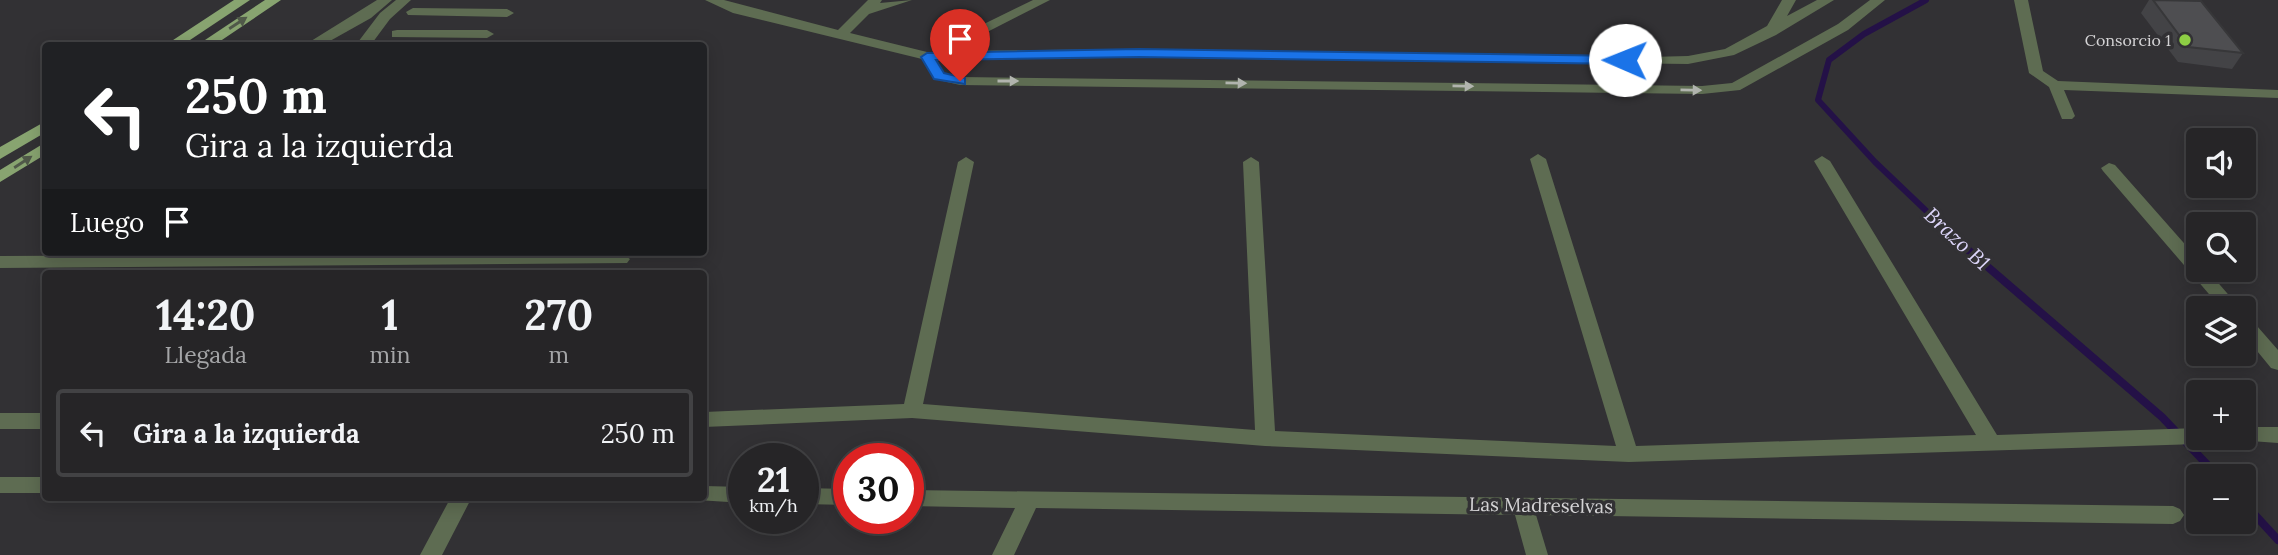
<!DOCTYPE html>
<html lang="es">
<meta charset="utf-8">
<style>
:root{--surface:#262527;--page:#323133;--text:#f1f3f6;--muted:#a4a5a7;--line:#424244}
body{margin:0;font-family:Lora,serif;background:var(--page);color:var(--text);height:100vh;display:flex;flex-direction:column;font-size:26px;white-space:nowrap}
*{box-sizing:border-box;margin:0}
p{font-size:23px;color:var(--muted)}
.icon{flex:none;width:38px;height:38px;fill:none;stroke:currentColor;stroke-width:2;stroke-linecap:round;stroke-linejoin:round}
.map{position:relative;flex:1;overflow:hidden}
.details{position:absolute;left:42px;top:270px;width:665px;height:231px;display:flex;flex-direction:column;background:var(--surface);border-radius:7px;box-shadow:0 4px 18px #0003,0 0 0 2px var(--line)}
.details>*{flex:none}
.hud{position:absolute;left:42px;top:42px;width:665px;height:214px;border-radius:7px;box-shadow:0 4px 18px #0003,0 0 0 2px var(--line);background:#202124;color:#fff;overflow:hidden}
.buttons{position:absolute;left:2186px;top:128px;display:grid;gap:14px}
.buttons a{display:grid;place-items:center;width:70px;height:70px;border-radius:7px;background:var(--surface);box-shadow:0 4px 18px #0003,0 0 0 2px var(--line);font-size:35px}
.speed{position:absolute;left:728px;top:443px;display:flex;gap:14px;font-size:35px;font-weight:700;text-align:center}
.speed>*{display:grid;place-content:center;width:91px;height:91px;border-radius:50%;background:var(--surface);box-shadow:0 4px 18px #0003,0 0 0 2px var(--line);line-height:1}
.speed small{font-size:18px;font-weight:400}
.speed .limit{border:10px solid #d22;background:#fff;color:#111}
.pin{position:absolute;display:grid;place-items:center;width:60px;height:60px;color:#fff;margin:-72px -30px;border-radius:50% 50% 50% 0;rotate:-45deg;box-shadow:0 0 7px #0007}
.pin .icon{rotate:45deg}
.me{position:absolute;width:77px;margin:-38px;rotate:271deg;stroke-linejoin:round;filter:drop-shadow(0 0 5px #0008)}
.turn{display:flex;align-items:center;gap:24px;height:147px;padding:0 28px;font-size:32px}
.turn .icon{width:91px;height:91px;stroke-width:2.5}
.turn b{display:block;font-size:49px;line-height:60px}
.then{display:flex;align-items:center;height:66px;padding:0 28px;background:#0003;gap:14px;font-size:26px}
.eta{display:flex;justify-content:space-evenly;align-items:center;height:119px;text-align:center}
.eta b{font-size:42px;font-weight:700;line-height:49px}
ul{padding:0;list-style:none}
li{display:flex;align-items:center;gap:21px;height:88px;margin:0 14px 10px;padding:0 14px;border:4px solid var(--line);border-radius:7px}
li div{flex:1}
li b{display:block;font-size:26px}
li em{font-style:normal}
.map>svg:first-child{display:block}
.lines{fill:none;stroke-linecap:round;stroke-linejoin:round}
.stream-far1{stroke:#241147;stroke-width:6}
.stream{stroke:#241147;stroke-width:8}
.minor{fill:#5e6c52;fill-rule:evenodd}
.major{fill:#88a470;fill-rule:evenodd}
.wall{fill:#434346}
.building{fill:#4e4e51;stroke:#373739;stroke-width:2}
.oneway{fill:#505949}
.oneway2{fill:#b1b4ae}
.route{fill:#1a73e8;stroke:#114b97;stroke-width:2}
.poi-dot{fill:#8dce44;stroke:#323134;stroke-width:2.5}
.labels{text-anchor:middle;stroke-width:7;stroke-linejoin:round;paint-order:stroke}
.far-poi-label{font-size:16px;fill:#d4d3d5;stroke:#323134;text-anchor:end}
.street-label{font-size:19px;fill:#d4d3d5;stroke:#323134}
.water-label{font-size:21px;font-style:italic;fill:#dcd5f9;stroke:#323134}
</style>
<div class="map">
<svg width="2278" height="555" viewBox="0 0 2278 555">
<rect width="100%" height="100%" fill="#323134"/>
<g class="lines">
<path class="stream-far1" d="M1926 0 1864 34 1829 60 1818 100 1875 162 1962 245"/>
<path class="stream" d="M1960 243 2162 417 2218 476
M2244 503 2278 540"/>
<path class="minor" d="M377 0H392L371 18 321 46H303Z
M396 0H411L390 19 370 46H355L380 13Z
M705 0H724L838 30 868 0H882L880 3 912 0 869 14 850 33 927 52H933L935 48 1033 0H1050L950 51 1139 49 1649 57 1688 56 1725 49 1767 26 1782 0H1796L1787 16 1817 0H1834L1776 35 1734 55 1688 64 1139 57 937 60 944 73 960 77 1702 86 1732 83 1838 24 1870 0H1885L1848 30 1740 90 1702 94 960 85 934 79 922 59 733 13Z
M2014 0H2028L2043 71 2058 81 2278 90V98L2064 90 2075 116 2072 119H2062L2049 87 2029 73Z
M413 8 507 9 514 13 507 17 408 15 406 12Z
M397 30H487L494 34 487 38 392 37V31Z
M1538 154 1546 159 1636 446 1976 435 1814 161 1822 156 1830 161 1997 435 2198 428V438H2207L2198 444 1629 462 1265 446 912 418 704 427V412L904 404 958 162 966 157 974 162 923 404 1255 430 1243 162 1251 157 1259 162 1275 431 1616 446 1530 159Z
M2109 163 2115 165 2198 259V270H2207L2240 308H2221L2103 171 2101 168Z
M621 253 630 259 627 263 0 268V256Z
M2244 317 2250 318 2278 350V370L2271 368 2244 335Z
M0 413H46V429H0Z
M2244 427H2278V443L2237 440 2235 438H2244Z
M0 477H46V493H0Z
M704 486 744 487V503L697 500 695 497H704Z
M803 488 849 489V505L803 504Z
M908 490 2173 506 2180 509 2184 515 2180 521 2173 524 1536 515 1548 555H1526L1515 515 1036 508 1014 555H992L1015 508 908 506Z
M451 497H472L442 555H420Z"/>
<path class="major" d="M234 0H250L181 46H164Z
M265 0H281L213 46H196Z
M46 121V132L0 159V147Z
M46 142V154L0 182V170Z"/>
</g>
<path class="wall" d="M2149 0H2185L2243 53 2232 69 2178 62 2141 13Z"/>
<path class="building" d="M2153 0 2201 1 2243 53 2188 47Z"/>
<defs><path id="oneway-solid" d="M-6-.8H1V-3.2L6.5 0L1 3.2V.8H-6Z" transform="scale(1.75)"/></defs>
<g class="oneway">
<use href="#oneway-solid" transform="translate(238 23) rotate(-33)"/>
<use href="#oneway-solid" transform="translate(23 162) rotate(-33)"/>
</g>
<g class="oneway2">
<use href="#oneway-solid" transform="translate(1008 81)"/>
<use href="#oneway-solid" transform="translate(1236 83) rotate(1)"/>
<use href="#oneway-solid" transform="translate(1463 86) rotate(1)"/>
<use href="#oneway-solid" transform="translate(1691 90) rotate(1)"/>
</g>
<path class="route" d="M1139 49 1625 56 1632 60 1625 64 1139 57 936 60 944 73 965 78V84L934 79 921 57 927 53Z"/>
<circle class="poi-dot" cx="2185" cy="40" r="7"/>
<g class="labels">
<g class="far-poi-label">
<text x="2171" y="46">Consorcio 1</text>
</g>
<g class="street-label">
<text transform="translate(1541 505) rotate(1)" y="7">Las Madreselvas</text>
</g>
<g class="water-label">
<text transform="translate(1957 239) rotate(43)" y="7">Brazo B1</text>
</g>
</g>
</svg>
<div class="buttons">
<a><svg class="icon" aria-label="sound" viewBox="0 0 24 24"><path d="M4 9h4l5-4v14l-5-4H4zM17 9q2 3 0 6"/></svg></a>
<a><svg class="icon" aria-label="search" viewBox="0 0 24 24"><circle cx="10" cy="10" r="6"/><path d="M15 15l6 6"/></svg></a>
<a><svg class="icon" aria-label="layers" viewBox="0 0 24 24"><path d="M12 4l9 5-9 5-9-5zM3 14l9 5 9-5"/></svg></a>
<a>+</a>
<a>−</a>
</div>
<div class="speed"><div>21<small>km/h</small></div><div class="limit">30</div></div>
<div class="pin" style="left:960px;top:81px;background:#d93025"><svg class="icon" aria-label="arrive" viewBox="0 0 24 24"><path d="M6 21V4h12l-3 4 3 4H6"/></svg></div>
<svg class="me" style="left:1625px;top:60px" viewBox="-20 -20 40 40"><circle r="19" fill="#fff"/><path d="M0-13L10 11 0 6-10 11z" fill="#1a73e8"/></svg>
<div class="hud">
<div class="turn"><svg class="icon" aria-label="left" viewBox="0 0 24 24"><path d="M17 20v-9H6M10 6l-5 5 5 5"/></svg><div><b>250 m</b>Gira a la izquierda</div></div>
<div class="then">Luego<svg class="icon" aria-label="arrive" viewBox="0 0 24 24"><path d="M6 21V4h12l-3 4 3 4H6"/></svg></div>
</div>
<section class="details">
<div class="eta">
<div><b>14:20</b><p>Llegada</p></div>
<div><b>1</b><p>min</p></div>
<div><b>270</b><p>m</p></div>
</div>
<ul>
<li><svg class="icon" aria-label="left" viewBox="0 0 24 24"><path d="M17 20v-9H6M10 6l-5 5 5 5"/></svg><div><b>Gira a la izquierda</b></div><em>250 m</em></li>
</ul>
</section>
</div>
